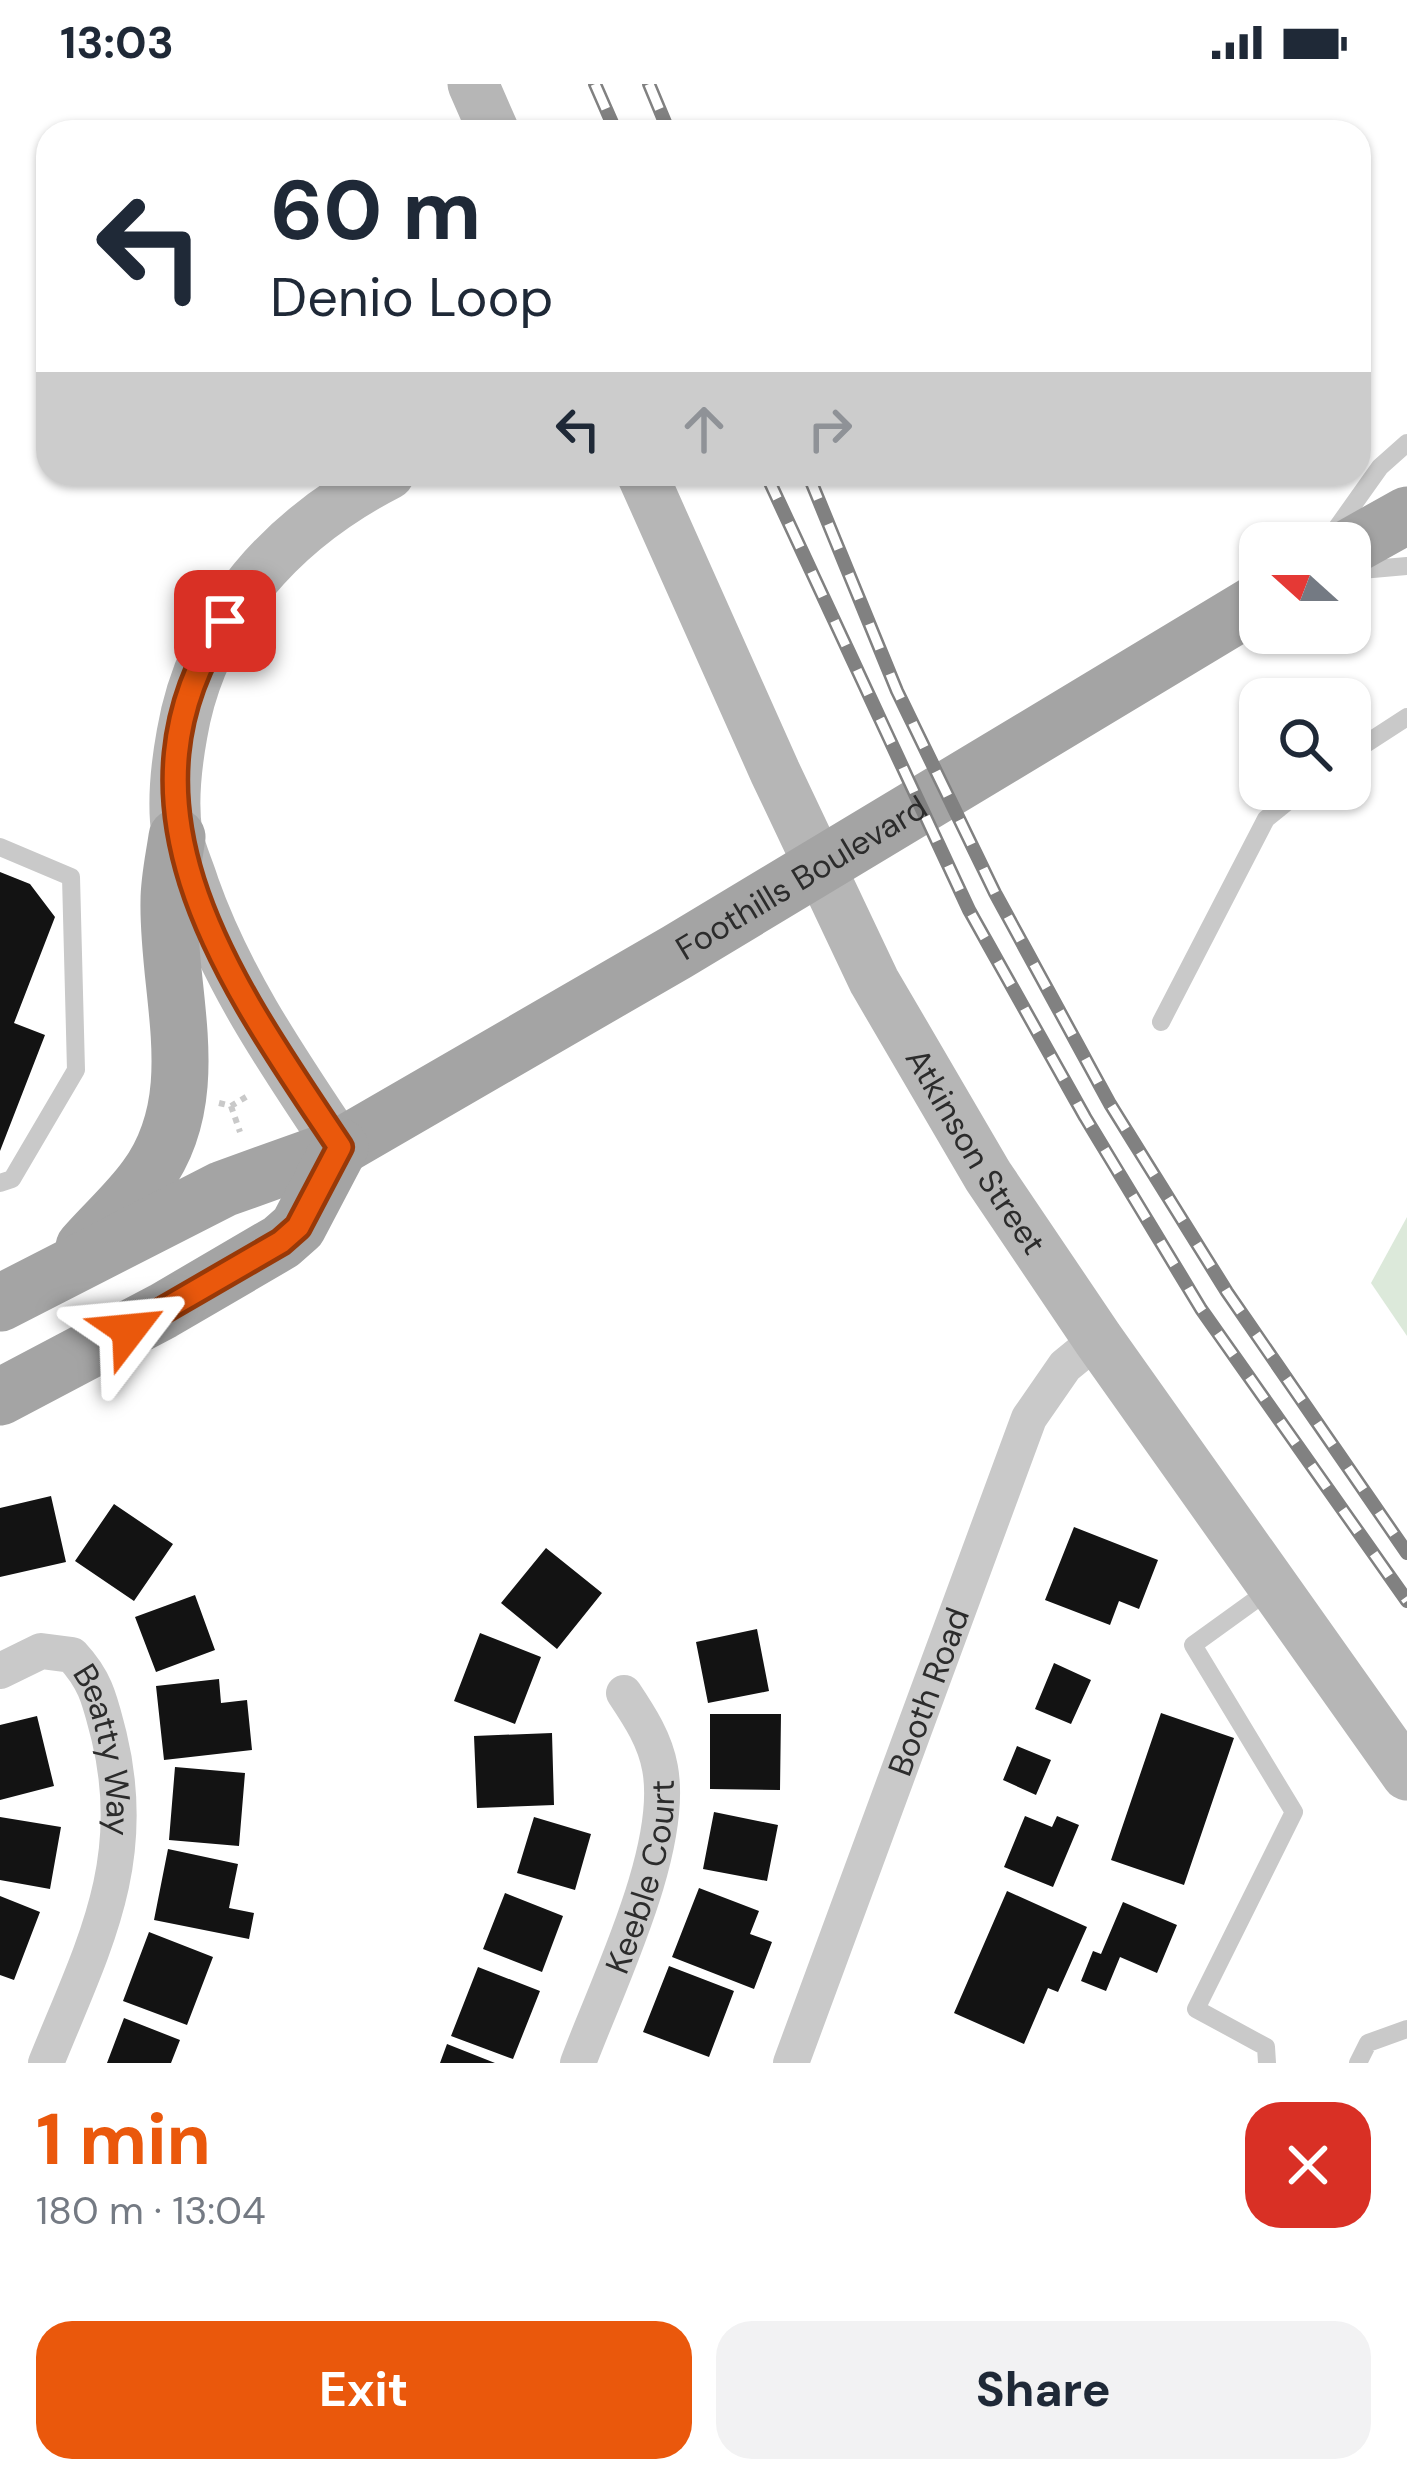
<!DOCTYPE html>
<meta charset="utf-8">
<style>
:root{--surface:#fff;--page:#f2f2f3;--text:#1f2937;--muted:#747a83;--accent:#ea580c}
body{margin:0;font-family:"DM Sans",sans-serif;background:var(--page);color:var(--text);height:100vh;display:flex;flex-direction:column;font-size:45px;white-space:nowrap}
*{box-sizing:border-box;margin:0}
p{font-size:39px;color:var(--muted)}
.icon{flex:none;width:66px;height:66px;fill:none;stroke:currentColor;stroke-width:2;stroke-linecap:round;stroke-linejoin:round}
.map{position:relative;height:1979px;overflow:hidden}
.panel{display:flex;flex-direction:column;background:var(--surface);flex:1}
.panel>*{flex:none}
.top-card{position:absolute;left:36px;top:36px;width:1335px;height:366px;border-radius:36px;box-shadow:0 3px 9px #0004;background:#fff;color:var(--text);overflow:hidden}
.needle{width:78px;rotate:291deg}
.controls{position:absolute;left:1239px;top:438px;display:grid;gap:24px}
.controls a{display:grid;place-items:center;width:132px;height:132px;border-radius:24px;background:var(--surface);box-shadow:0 3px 9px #0004;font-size:60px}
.pin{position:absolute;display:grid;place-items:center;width:102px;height:102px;color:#fff;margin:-51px;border-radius:24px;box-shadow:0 6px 18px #0006}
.me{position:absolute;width:132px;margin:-66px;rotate:61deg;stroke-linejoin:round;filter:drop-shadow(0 0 9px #0008)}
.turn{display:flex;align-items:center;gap:42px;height:252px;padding:0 36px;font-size:54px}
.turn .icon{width:156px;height:156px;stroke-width:2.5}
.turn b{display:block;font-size:84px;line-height:102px}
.lanes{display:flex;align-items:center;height:114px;padding:0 36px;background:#0003;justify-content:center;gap:60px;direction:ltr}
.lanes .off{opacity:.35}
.round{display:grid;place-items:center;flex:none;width:126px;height:126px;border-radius:36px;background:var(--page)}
.overview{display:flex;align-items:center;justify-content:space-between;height:204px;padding:0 36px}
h1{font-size:72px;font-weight:700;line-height:90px;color:var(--accent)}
.primary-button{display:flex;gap:24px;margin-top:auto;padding:24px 36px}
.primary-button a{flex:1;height:138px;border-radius:36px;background:var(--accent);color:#fff;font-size:48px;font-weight:700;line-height:138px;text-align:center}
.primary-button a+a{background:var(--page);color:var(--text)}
.status{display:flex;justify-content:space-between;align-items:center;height:84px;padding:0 60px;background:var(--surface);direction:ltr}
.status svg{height:33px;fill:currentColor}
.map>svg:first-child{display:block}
.green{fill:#dce9da}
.building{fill:#131313}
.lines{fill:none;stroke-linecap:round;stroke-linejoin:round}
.path{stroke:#c9c9c9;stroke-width:6;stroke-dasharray:6 6;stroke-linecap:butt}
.lane{stroke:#c9c9c9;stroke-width:18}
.street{stroke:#c9c9c9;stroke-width:36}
.secondary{stroke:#b6b6b6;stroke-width:51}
.primary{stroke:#a4a4a4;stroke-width:57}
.rail-casing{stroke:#818181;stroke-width:14}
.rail{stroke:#fff;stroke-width:9;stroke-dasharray:27;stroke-linecap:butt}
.route-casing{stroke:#983908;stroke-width:30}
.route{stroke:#ea580c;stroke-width:21}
.labels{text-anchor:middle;stroke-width:12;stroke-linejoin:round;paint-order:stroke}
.street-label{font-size:33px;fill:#2c2c2c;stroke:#fff}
</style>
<div class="status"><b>13:03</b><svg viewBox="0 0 49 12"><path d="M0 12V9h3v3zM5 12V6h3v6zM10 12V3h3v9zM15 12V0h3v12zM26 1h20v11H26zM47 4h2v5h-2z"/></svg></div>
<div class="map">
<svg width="1407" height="1979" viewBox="0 0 1407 1979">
<rect width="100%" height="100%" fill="#fff"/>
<path class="green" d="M1407 1133V1252L1371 1199Z"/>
<path class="building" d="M0 788 30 800 55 833 14 939 45 951 0 1067Z
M51 1412 66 1478 0 1493V1424Z
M114 1420 173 1460 134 1517 75 1477Z
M1074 1443 1158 1476 1139 1525 1119 1517 1110 1541 1045 1516Z
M546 1464 602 1509 557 1565 501 1519Z
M195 1511 215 1566 156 1588 135 1533Z
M757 1545 769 1607 708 1619 696 1558Z
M480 1549 541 1573 515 1640 454 1617Z
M1054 1579 1091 1596 1071 1640 1035 1625Z
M219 1595 221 1619 247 1616 252 1666 164 1676 156 1602Z
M1161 1629 1234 1654 1184 1801 1111 1776Z
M710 1630H781L780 1706 710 1705Z
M37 1632 54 1702 0 1716V1641Z
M552 1649 554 1721 477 1724 474 1652Z
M1017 1662 1051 1676 1036 1711 1003 1696Z
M175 1683 245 1689 239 1762 169 1756Z
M714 1728 778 1741 767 1797 703 1785Z
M1025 1732 1052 1743 1057 1732 1079 1741 1053 1803 1004 1783Z
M0 1733 61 1743 50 1805 0 1796Z
M534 1733 591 1750 575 1806 517 1789Z
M168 1765 238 1780 229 1824 254 1829 249 1855 154 1836Z
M699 1804 759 1827 750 1850 772 1858 754 1905 672 1873Z
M1007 1807 1087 1843 1058 1908 1048 1904 1024 1960 954 1929Z
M505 1809 563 1832 542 1888 483 1865Z
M0 1812 40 1828 14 1896 0 1891Z
M1123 1818 1177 1841 1157 1889 1120 1873 1106 1907 1081 1897 1093 1867 1101 1870Z
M149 1848 213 1873 187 1941 123 1917Z
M669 1882 734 1907 709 1973 643 1948Z
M478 1883 540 1907 513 1975 451 1952Z
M124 1934 180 1956 171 1979H107Z
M447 1960 495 1979H440Z"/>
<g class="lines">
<path class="path" d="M219 1019 231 1022 251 1010
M231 1022 240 1048"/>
<path class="lane" d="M1331 452 1380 383 1407 359
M1350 487 1407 482
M1350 670 1407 633
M0 763 71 793 76 986 12 1095 0 1099
M1161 938 1266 735 1303 705
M1267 1979 1266 1963 1196 1925 1294 1728 1193 1561 1272 1504
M1358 1979 1368 1959 1407 1945"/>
<g class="street">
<path id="s1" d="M0 1587 41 1567 72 1571C97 1598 100 1618 109 1652 140 1779 92 1865 46 1979"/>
<path id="s2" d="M578 1979C607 1901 675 1765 660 1684 655 1656 640 1633 624 1609"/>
<path id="s3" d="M791 1979 1029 1334 1065 1282 1098 1255"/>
</g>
<g class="secondary">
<path d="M473 0 494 48"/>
<path id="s4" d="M642 390 775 688 874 897 988 1092 1098 1255 1407 1691"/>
<path d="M340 1063C284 979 228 898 194 802 189 785 180 767 177 750 172 717 176 683 182 650 202 532 284 444 389 390"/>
</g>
<g class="primary">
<path d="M1350 463 1407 431"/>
<path d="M84 1163C104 1140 128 1119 146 1094 207 1011 167 910 169 817 169 796 174 774 177 753"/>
<path id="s5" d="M0 1219 223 1105 340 1063 677 868 1260 517"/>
<path d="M0 1313 163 1227 281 1158 298 1143 340 1063"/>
</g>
<g class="rail-casing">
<path id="rail" d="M595 0 616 48
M649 0 669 48
M766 390 969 826 1085 1033 1201 1225 1407 1517
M808 390 897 607 995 809 1110 1020 1227 1208 1407 1469"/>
</g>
<use href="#rail" class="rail"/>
</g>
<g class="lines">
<g class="route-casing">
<path id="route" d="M129 1246 281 1158 298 1143 340 1063C235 905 101 726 225 537"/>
</g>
<use href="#route" class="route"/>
</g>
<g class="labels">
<g class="street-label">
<text dy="12" stroke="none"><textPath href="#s5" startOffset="909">Foothills Boulevard</textPath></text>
<text dy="12" stroke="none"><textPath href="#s4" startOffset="756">Atkinson Street</textPath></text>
<text dy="12" stroke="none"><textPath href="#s3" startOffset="396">Booth Road</textPath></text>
<text dy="12" stroke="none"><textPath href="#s1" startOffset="180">Beatty Way</textPath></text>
<text dy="12" stroke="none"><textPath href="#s2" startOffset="198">Keeble Court</textPath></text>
</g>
</g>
</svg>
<div class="controls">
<a><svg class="needle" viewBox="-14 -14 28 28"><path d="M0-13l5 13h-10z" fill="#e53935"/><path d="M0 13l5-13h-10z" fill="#747a83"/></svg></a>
<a><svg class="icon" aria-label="search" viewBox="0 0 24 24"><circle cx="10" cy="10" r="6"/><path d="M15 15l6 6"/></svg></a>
</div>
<div class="pin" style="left:225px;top:537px;background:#d93025"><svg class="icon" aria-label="arrive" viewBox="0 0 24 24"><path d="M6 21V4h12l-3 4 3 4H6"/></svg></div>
<svg class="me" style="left:129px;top:1246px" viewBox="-20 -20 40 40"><path d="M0-17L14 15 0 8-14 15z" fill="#ea580c" stroke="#fff" stroke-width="4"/></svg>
<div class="top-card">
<div class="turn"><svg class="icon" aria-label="left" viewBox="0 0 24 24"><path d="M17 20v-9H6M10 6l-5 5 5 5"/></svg><div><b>60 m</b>Denio Loop</div></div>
<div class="lanes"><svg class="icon" aria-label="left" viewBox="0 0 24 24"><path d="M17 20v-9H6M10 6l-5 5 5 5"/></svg><svg class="icon off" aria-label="ahead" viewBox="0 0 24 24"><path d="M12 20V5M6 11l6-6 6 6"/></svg><svg class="icon off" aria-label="right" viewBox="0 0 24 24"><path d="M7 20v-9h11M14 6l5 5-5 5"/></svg></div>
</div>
</div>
<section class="panel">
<div class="overview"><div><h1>1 min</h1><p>180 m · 13:04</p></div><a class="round" style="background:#d93025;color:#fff"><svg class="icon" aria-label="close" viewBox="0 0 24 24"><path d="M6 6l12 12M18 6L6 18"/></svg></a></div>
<div class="primary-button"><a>Exit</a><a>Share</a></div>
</section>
